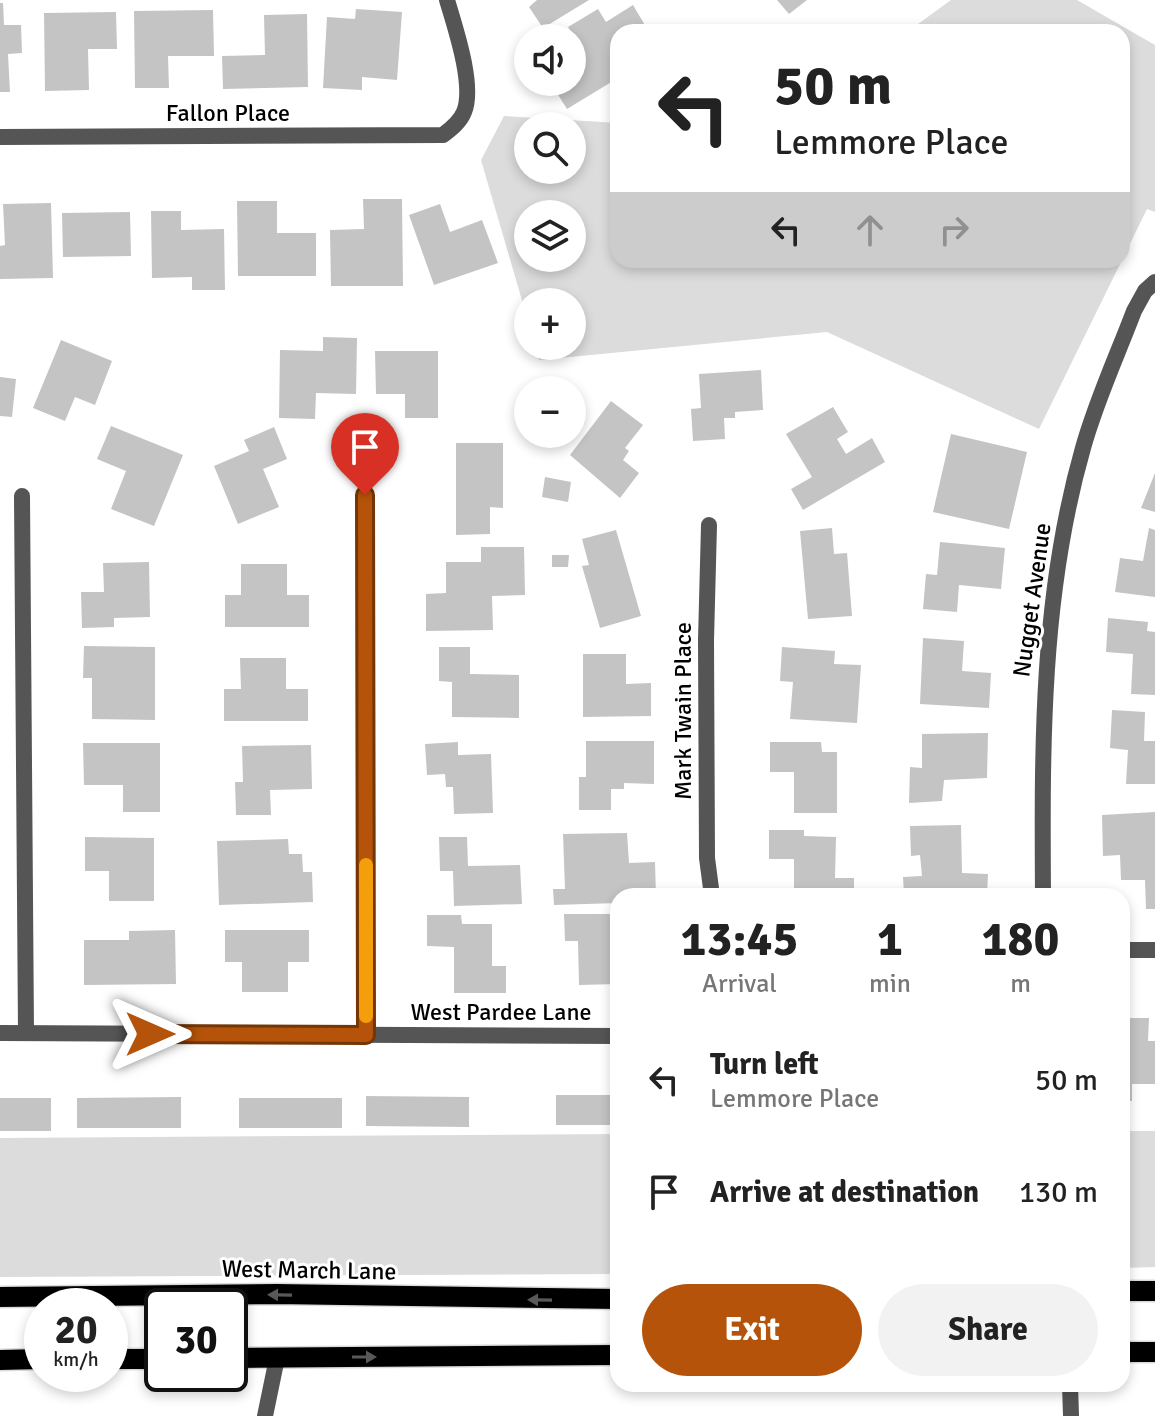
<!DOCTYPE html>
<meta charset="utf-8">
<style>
:root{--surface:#fff;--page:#f2f2f2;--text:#222;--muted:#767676;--accent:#b45309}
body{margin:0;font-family:Signika,sans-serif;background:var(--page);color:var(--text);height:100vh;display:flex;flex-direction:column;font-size:30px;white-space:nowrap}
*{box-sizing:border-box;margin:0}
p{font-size:26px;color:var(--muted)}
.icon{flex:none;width:44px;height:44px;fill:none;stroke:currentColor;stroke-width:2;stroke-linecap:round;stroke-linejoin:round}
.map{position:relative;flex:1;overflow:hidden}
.drawer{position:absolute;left:610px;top:888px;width:520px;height:504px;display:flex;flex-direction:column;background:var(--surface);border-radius:24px;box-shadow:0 4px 12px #0003}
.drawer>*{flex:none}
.top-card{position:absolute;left:610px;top:24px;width:520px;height:244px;border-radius:24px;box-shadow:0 4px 12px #0003;background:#fff;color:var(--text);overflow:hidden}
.controls{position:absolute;left:514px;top:24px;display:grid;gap:16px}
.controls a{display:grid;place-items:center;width:72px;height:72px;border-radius:50%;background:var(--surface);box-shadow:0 4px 12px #0003;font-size:40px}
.speed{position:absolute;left:24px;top:1288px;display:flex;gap:16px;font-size:40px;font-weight:700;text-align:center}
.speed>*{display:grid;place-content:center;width:104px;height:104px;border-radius:50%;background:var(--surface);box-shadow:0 4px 12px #0003;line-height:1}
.speed small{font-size:20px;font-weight:400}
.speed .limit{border:4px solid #111;border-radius:12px;background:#fff;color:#111}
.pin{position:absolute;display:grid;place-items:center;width:68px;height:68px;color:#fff;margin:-82px -34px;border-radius:50% 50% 50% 0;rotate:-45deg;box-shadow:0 0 8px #0007}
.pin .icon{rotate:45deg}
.me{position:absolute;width:88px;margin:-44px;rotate:90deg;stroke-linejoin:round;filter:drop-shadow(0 0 6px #0008)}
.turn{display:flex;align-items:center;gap:28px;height:168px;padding:0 32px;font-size:36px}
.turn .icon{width:104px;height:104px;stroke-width:2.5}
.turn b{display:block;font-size:56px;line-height:68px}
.lanes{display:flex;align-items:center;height:76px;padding:0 32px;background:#0003;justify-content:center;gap:40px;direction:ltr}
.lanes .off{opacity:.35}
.eta{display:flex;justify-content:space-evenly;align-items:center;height:136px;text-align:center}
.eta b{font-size:48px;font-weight:700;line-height:56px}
.cta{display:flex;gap:16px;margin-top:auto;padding:16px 32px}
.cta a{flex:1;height:92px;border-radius:48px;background:var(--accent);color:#fff;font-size:32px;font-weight:700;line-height:92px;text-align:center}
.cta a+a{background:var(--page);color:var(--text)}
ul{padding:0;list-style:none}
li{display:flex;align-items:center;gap:24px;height:112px;padding:0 32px}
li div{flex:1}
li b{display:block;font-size:30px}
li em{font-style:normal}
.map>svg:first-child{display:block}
.green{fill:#dcdcdc;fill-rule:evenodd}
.building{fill:#c4c4c4}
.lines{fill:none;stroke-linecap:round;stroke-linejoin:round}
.primary-casing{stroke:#dbdbdb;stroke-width:23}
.lane{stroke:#555;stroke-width:16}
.street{stroke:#555;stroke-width:16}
.primary{stroke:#000;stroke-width:20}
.oneway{fill:#595959}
.route-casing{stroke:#753606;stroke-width:20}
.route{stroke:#b45309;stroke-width:14}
.slow{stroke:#f59e0b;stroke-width:14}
.labels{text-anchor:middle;stroke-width:6;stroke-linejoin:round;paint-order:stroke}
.street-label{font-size:24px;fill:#000;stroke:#fff}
</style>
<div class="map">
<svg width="1155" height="1416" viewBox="0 0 1155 1416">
<rect width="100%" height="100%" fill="#fff"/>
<path class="green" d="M951 0H1077L1155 45V212L1147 209 1122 260V32H907Z
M504 116 618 123V260H1122L1039 429 827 332 539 360 535 346H572V302H528V321L481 160ZM528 126H572V170H528ZM528 214H572V258H528Z
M1122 1131H1155V1267L1122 1268Z
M618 1134V1274L0 1277V1138Z"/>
<path class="building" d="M537 0H589L543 28 529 7Z
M777 0H807L789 14Z
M0 3H3L4 25H21L22 53 8 54 10 92H0Z
M633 5 649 32H618V78L567 109 550 82H572V53L581 48 568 27 598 9 606 22Z
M356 9 402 12 397 80 362 77V90L323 88 327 17 355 19Z
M213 10 214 56H168L169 88H135L134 11Z
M116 12 117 49H88L89 90 45 91 44 13Z
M307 14 308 87 223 89 222 56 265 55 264 15Z
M363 199H402L403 286H331L330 230 364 229Z
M237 201H277V233H316V276H238Z
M51 203 53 278 0 279V246L5 245 3 204Z
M440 204 450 232 482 220 498 263 434 285 409 215Z
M151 211H181V230L224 229 225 290H192V277L152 278Z
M130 212 131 256 63 257 62 213Z
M323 337 357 338 356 394 316 393 315 419 279 418 280 350 323 351Z
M61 340 112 361 95 405 75 397 65 421 33 408Z
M375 351H438V418H405V394H376Z
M761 370 763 410 735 412V418H724L725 439 693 441 691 409 701 408 699 374Z
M0 377 16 379 12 417 0 416Z
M611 401 643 425 625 448 629 451 623 460 639 473 620 498 570 455Z
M833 407 848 432 837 439 846 454 872 438 885 462 803 510 791 489 812 477 786 434Z
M111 426 183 455 154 526 111 509 126 471 97 459Z
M274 427 287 459 263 469 279 507 238 524 214 466 249 451 244 440Z
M951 434 1027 452 1009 529 933 512Z
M456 443H503V508L490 507V534L456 535Z
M1155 473V512L1141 508Z
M545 477 571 482 568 502 542 497Z
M832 528 834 554 847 553 852 616 808 619 800 531Z
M1149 528 1155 530V597L1115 592 1120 558 1143 561Z
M616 530 641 616 600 628 582 566 589 565 582 539Z
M940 542 1005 548 1001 589 959 585 957 612 923 609 926 574 937 575Z
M481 547H524L525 595 492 596 493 630 426 631V594L446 593V562H481Z
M552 555H569L568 567H552Z
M149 562 150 617 114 618V627L82 628 81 592H104L103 563Z
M241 564H287V595H309V627H225V595H241Z
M1108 618 1148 622 1147 631 1155 632V695L1131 694 1133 654 1106 652Z
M923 638 964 641 962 671 991 673 989 708 920 704Z
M84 646 155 647V720L92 719V678H83Z
M439 647H470V674L519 675V718L452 717V682L439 681Z
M782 647 835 651 834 664 861 665 857 723 790 719 793 682 780 681Z
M583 654H626V684L651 683V716L583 717Z
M240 658H286V689H308V721H224V689H241Z
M1112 710 1145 712 1144 741H1155V784H1126L1128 750 1110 748Z
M988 733 987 778 944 780 942 801 909 803 910 767 922 768V734Z
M586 741H654V784L624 783V789H611V810H579V777H586Z
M458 742V755L491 754 493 813 454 814 453 787H446L445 774 427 775 425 744Z
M770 742H821L822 752H837V813H794V772H770Z
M83 743H160V812H123V785H84Z
M311 745 312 789 270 790 271 815H236L235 782H243L242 746Z
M1155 812V909H1146L1145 880H1121L1120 855 1103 856 1102 815Z
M961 825 962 873 988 874 987 896H904L903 877 922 876 920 855 911 856 910 826Z
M769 830H804V836L836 837 835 878H854V896H794V859H769Z
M627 833 629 863 655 862 656 896H618V903L554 905 553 889H565L563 834Z
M85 837 154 838V901H109V871H85Z
M439 837H467L468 866 520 865 522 904 454 906 453 871H440Z
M288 839 289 854H302L303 872H312L313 902 219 905 217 841Z
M564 914H618V984L579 985 578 941H565Z
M427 915H461L462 924H492V966H506V993H454V947L427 946Z
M175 930 176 984 84 985V940H129V931Z
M225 930H309V962H288V992H242V962H225Z
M1122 1018H1149L1148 1041H1155V1084H1132V1101H1122Z
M556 1095H618V1125H556Z
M366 1096 469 1097V1127L366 1126Z
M181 1097V1128H77V1098Z
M0 1098H51V1131H0Z
M239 1098H342V1128H239Z"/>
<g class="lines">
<g class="primary-casing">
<path id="primary" d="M1122 1291H1155
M0 1297 276 1294 618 1299
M1122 1352H1155
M230 1358 618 1355
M110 1359H162
M0 1360 42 1359"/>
</g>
<path class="lane" d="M1070 1384 1071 1416
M265 1416 277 1358"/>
<path class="street" d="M0 137 443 135C451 129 460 122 464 112 475 86 455 27 447 0
M365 495 366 1035
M22 496 26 1033
M709 525 706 640 707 858 712 896
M1043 896C1042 745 1041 595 1083 448 1096 401 1117 356 1134 311L1145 291 1155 282
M1122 950H1155
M0 1033 618 1036"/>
<use href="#primary" class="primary"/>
</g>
<defs><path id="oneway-solid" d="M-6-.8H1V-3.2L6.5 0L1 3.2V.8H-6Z" transform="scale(2)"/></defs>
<g class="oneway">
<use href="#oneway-solid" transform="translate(280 1295) rotate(-179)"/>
<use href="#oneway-solid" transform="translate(540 1300) rotate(-179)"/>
<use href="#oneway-solid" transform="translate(364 1357)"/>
</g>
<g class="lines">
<g class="route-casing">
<path id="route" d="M150 1034 366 1035 365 495"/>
</g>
<use href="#route" class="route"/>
<path class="slow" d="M366 865V1016"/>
</g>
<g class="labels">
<g class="street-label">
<text x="228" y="121">Fallon Place</text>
<text transform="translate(1032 600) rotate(-82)" y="8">Nugget Avenue</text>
<text transform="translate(683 711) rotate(-90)" y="8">Mark Twain Place</text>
<text x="501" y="1020">West Pardee Lane</text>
<text transform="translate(309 1270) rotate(1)" y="8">West March Lane</text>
</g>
</g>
</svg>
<div class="controls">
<a><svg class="icon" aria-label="sound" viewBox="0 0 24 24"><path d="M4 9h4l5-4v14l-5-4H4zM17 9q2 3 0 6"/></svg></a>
<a><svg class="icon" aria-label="search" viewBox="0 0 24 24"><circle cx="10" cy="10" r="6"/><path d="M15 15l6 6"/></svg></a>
<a><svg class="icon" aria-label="layers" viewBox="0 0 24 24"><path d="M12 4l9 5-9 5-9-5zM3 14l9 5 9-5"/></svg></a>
<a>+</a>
<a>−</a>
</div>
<div class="speed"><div>20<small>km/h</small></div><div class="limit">30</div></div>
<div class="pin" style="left:365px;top:495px;background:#d93025"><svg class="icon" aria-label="arrive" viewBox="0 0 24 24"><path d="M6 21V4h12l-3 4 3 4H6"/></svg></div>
<svg class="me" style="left:150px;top:1034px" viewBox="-20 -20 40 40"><path d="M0-17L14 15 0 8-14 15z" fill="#b45309" stroke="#fff" stroke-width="4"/></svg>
<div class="top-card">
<div class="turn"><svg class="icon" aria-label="left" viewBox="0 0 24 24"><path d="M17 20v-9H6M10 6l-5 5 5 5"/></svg><div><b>50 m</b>Lemmore Place</div></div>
<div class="lanes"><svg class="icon" aria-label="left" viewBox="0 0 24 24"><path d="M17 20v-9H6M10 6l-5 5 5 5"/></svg><svg class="icon off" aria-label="ahead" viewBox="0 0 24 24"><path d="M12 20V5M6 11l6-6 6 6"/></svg><svg class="icon off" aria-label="right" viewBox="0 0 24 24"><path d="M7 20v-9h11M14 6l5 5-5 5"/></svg></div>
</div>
<section class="drawer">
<div class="eta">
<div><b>13:45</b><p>Arrival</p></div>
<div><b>1</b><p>min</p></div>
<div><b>180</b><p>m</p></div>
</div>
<ul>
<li><svg class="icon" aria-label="left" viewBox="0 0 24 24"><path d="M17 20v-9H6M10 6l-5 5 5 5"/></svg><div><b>Turn left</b><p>Lemmore Place</p></div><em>50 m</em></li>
<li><svg class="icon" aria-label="arrive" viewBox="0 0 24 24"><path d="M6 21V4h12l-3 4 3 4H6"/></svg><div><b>Arrive at destination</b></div><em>130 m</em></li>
</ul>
<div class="cta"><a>Exit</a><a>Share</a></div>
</section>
</div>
